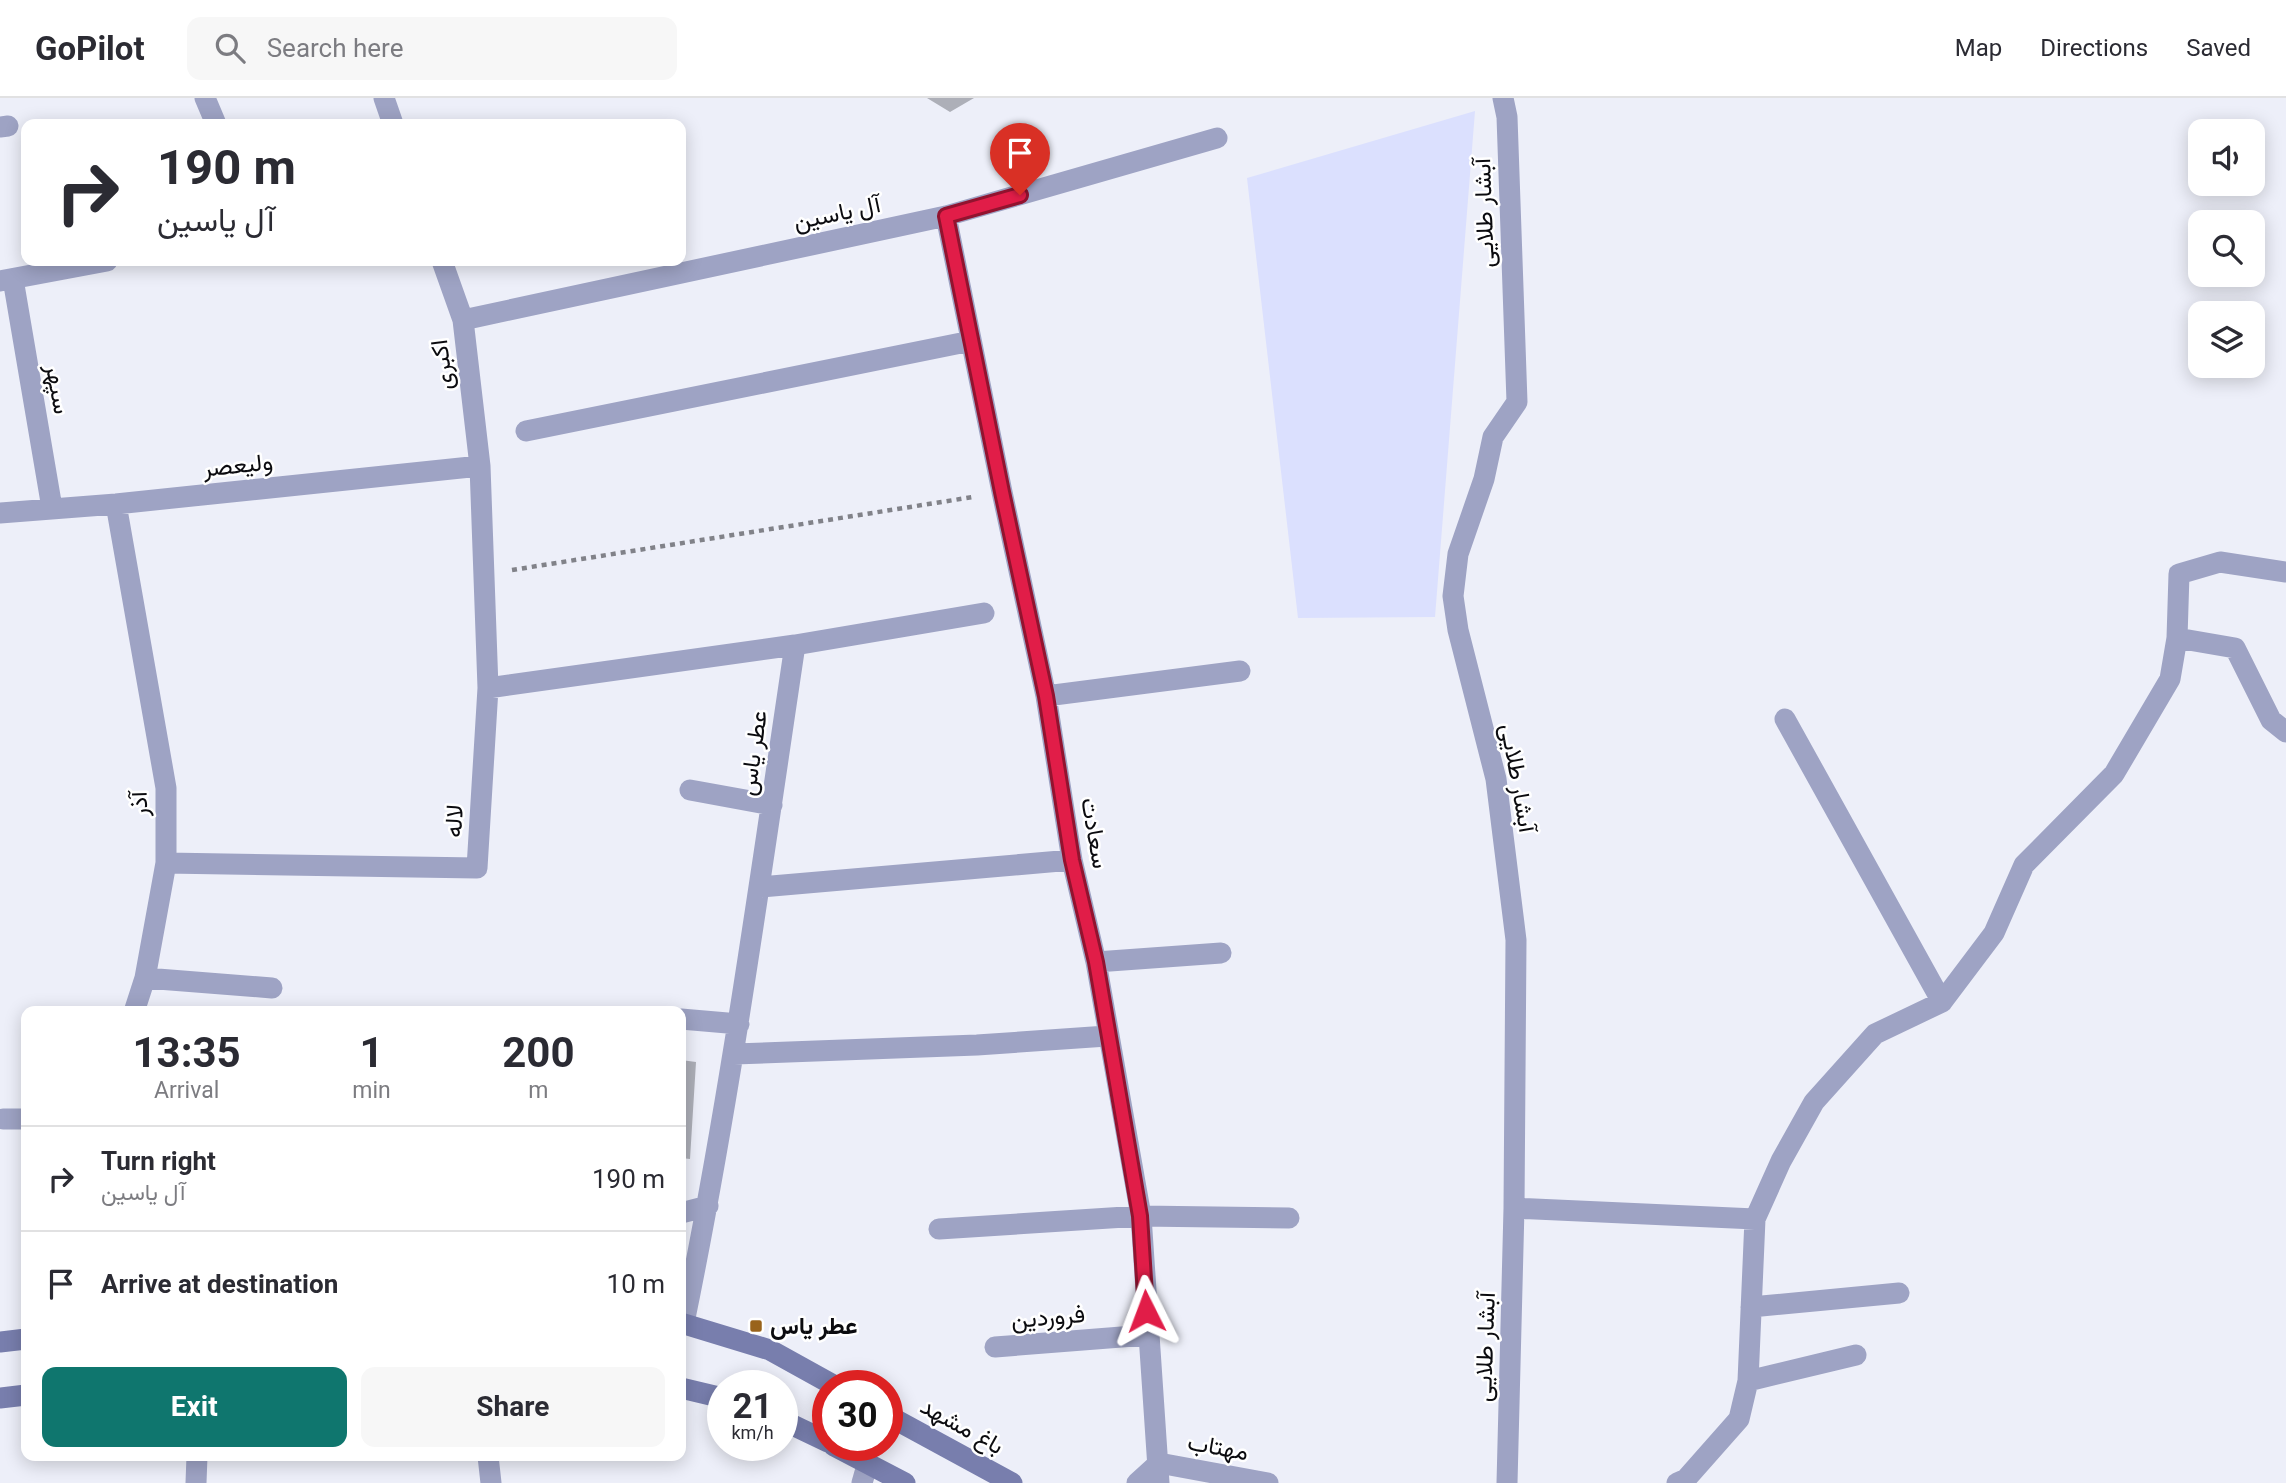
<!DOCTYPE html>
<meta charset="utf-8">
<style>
:root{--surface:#fff;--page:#f7f7f7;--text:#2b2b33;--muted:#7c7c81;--line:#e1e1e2;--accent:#0f766e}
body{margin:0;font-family:Roboto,Vazirmatn,sans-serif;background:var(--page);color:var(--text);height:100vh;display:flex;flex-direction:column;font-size:26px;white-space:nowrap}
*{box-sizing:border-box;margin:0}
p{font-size:23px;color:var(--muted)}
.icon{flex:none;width:38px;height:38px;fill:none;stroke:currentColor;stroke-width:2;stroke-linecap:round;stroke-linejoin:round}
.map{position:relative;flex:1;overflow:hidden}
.side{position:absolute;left:21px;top:908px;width:665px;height:455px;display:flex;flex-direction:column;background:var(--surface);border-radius:14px;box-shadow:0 4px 18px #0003}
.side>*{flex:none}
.guide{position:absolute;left:21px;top:21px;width:665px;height:147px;border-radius:14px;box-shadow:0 4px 18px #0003;background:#fff;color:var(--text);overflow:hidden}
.tools{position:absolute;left:2188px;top:21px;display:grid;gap:14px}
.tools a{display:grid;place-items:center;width:77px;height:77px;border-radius:14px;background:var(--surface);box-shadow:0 4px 18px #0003;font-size:35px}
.speed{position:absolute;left:707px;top:1272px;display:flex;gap:14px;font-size:35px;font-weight:700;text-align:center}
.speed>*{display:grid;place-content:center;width:91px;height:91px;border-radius:50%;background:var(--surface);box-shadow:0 4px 18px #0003;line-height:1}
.speed small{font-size:18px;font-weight:400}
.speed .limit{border:10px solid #d22;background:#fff;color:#111}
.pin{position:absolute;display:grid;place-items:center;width:60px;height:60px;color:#fff;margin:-72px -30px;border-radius:50% 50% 50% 0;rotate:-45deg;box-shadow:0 0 7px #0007}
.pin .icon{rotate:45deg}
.me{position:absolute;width:77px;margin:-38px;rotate:357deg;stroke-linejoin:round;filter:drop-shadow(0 0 5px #0008)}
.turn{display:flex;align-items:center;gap:24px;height:147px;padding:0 21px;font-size:32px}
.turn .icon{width:91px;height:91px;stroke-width:2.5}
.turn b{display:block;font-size:49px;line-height:60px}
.eta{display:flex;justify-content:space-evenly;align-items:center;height:119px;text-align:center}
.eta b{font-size:42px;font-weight:700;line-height:49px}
.action{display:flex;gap:14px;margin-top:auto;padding:14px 21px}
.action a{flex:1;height:80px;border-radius:14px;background:var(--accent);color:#fff;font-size:28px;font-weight:700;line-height:80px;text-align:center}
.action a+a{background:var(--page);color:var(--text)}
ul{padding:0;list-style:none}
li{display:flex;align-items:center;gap:21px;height:105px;padding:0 21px;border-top:2px solid var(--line)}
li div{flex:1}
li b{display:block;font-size:26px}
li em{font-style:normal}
header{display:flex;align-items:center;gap:42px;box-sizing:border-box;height:98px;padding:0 35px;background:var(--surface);border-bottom:2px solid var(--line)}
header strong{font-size:33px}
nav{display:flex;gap:38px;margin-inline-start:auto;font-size:24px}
.search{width:490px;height:63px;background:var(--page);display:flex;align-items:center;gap:18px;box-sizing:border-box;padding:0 24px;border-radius:14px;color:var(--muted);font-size:26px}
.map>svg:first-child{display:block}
.green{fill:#dbe0fe}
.building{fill:#adafb8}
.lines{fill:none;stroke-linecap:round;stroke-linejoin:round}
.path{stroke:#818289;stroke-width:4.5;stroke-dasharray:5 5;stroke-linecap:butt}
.street{stroke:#9ea3c4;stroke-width:21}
.secondary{stroke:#787ead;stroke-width:21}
.route-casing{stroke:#92132f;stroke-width:18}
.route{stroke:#e11d48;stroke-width:12}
.poi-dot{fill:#99631b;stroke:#fff;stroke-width:2.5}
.labels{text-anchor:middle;stroke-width:5;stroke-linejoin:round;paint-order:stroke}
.street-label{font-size:24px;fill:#0b0b0f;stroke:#fff}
.poi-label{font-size:24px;font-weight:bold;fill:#0b0b0f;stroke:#fff;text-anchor:start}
</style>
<header>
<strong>GoPilot</strong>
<div class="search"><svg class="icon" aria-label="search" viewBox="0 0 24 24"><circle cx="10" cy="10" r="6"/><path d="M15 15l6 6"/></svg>Search here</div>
<nav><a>Map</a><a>Directions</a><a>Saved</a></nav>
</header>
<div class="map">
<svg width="2286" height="1385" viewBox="0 0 2286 1385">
<rect width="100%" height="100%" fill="#edeff9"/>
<path class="green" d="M1475 13 1435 519 1298 520 1247 80Z"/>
<path class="building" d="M927 0H974L950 14Z
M681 962 696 964 690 1061 681 1060Z"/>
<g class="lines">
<path class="path" d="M512 472 973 399"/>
<path class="street" d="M205 0 216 26
M384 0 393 26
M1503 0 1507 19 1517 304 1493 339 1484 381 1458 456 1453 498 1458 532 1496 681 1516 842 1514 1110 1507 1385
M0 29 8 28
M946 118 1002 394 1046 598 1072 762 1096 864 1141 1118 1159 1385
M13 181 52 410
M0 183 107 163
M463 222 946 118 1217 40
M526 333 971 243
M116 406 166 690V765L145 880 272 890
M0 415 116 406 480 368
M2177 540 2235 550 2271 622 2286 634
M488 590 795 547 984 515
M1046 598 1240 573
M1785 621 1942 904
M690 692 772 707
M166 765 477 770 488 590 480 368 463 222 442 163
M761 789 1072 762
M1096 864 1221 855
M134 914 145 880
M681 921 739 926
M734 956 977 947 1107 938
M3 1021H26
M1514 1110 1755 1121
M681 1115 708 1108
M939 1131 1141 1118 1289 1120
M1751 1209 1899 1195
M684 1225C730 1001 761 774 795 547
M995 1249 1147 1237
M1748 1283 1856 1257
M488 1358 491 1385
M1159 1365 1268 1385
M196 1385 197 1358
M862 1385 868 1364
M1137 1385 1159 1365
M1677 1385 1686 1381 1739 1321 1748 1283 1755 1121 1781 1063 1814 1004 1875 936 1942 904 1994 835 2024 767 2114 676 2170 581 2177 540 2179 476 2220 464 2286 474"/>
<path class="secondary" d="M681 1225 770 1252 835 1288
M0 1244 26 1241
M681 1290 723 1300
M0 1300 26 1297
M887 1317 1012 1385
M782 1322 828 1344
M834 1348 905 1385"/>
</g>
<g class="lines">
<g class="route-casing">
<path id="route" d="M1020 97 946 118 1002 394 1046 598 1072 762 1096 864 1140 1118 1146 1213"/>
</g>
<use href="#route" class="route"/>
</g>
<rect class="poi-dot" x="749" y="1221" width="14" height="14" rx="3.5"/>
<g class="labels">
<g class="street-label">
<text transform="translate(837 115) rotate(-12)" y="8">آل یاسین</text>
<text transform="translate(1484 115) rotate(-92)" y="8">آبشار طلایی</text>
<text transform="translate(442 267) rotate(-97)" y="8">اکبری</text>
<text transform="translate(58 291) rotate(80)" y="8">سپهر</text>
<text transform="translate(238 367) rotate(-6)" y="8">ولیعصر</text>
<text transform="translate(753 655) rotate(-82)" y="8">عطر یاس</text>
<text transform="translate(1518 680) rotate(80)" y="8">آبشار طلایی</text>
<text transform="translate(139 706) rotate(-92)" y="8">آذر</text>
<text transform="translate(454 723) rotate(-87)" y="8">لاله</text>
<text transform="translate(1095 735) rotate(80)" y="8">سعادت</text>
<text transform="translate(1048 1219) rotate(-5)" y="8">فروردین</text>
<text transform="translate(1485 1249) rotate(-88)" y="8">آبشار طلایی</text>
<text transform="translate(962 1328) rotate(29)" y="8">باغ مشهد</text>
<text transform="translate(1218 1349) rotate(10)" y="8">مهتاب</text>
</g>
<g class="poi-label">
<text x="770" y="1236">عطر یاس</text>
</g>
</g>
</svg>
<div class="tools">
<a><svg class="icon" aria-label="sound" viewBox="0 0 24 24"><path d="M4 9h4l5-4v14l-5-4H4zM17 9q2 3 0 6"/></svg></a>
<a><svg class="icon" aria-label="search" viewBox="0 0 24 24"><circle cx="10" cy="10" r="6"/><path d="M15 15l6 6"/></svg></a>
<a><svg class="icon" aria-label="layers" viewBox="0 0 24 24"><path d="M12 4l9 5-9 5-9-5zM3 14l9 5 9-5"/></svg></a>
</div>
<div class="speed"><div>21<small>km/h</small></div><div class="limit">30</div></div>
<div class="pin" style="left:1020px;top:97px;background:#d93025"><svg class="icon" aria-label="arrive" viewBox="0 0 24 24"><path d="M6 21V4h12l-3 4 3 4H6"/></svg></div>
<svg class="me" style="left:1146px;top:1213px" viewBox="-20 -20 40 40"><path d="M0-17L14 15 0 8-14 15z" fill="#e11d48" stroke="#fff" stroke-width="4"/></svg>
<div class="guide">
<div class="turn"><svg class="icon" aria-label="right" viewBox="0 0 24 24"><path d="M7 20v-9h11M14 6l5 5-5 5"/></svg><div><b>190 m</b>آل یاسین</div></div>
</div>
<section class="side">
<div class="eta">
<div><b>13:35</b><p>Arrival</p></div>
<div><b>1</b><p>min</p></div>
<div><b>200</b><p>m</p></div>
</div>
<ul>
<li><svg class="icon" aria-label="right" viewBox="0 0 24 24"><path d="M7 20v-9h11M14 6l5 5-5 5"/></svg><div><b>Turn right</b><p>آل یاسین</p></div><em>190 m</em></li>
<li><svg class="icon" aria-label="arrive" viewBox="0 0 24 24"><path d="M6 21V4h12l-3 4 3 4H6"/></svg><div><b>Arrive at destination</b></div><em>10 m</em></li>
</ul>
<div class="action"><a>Exit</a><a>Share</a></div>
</section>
</div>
